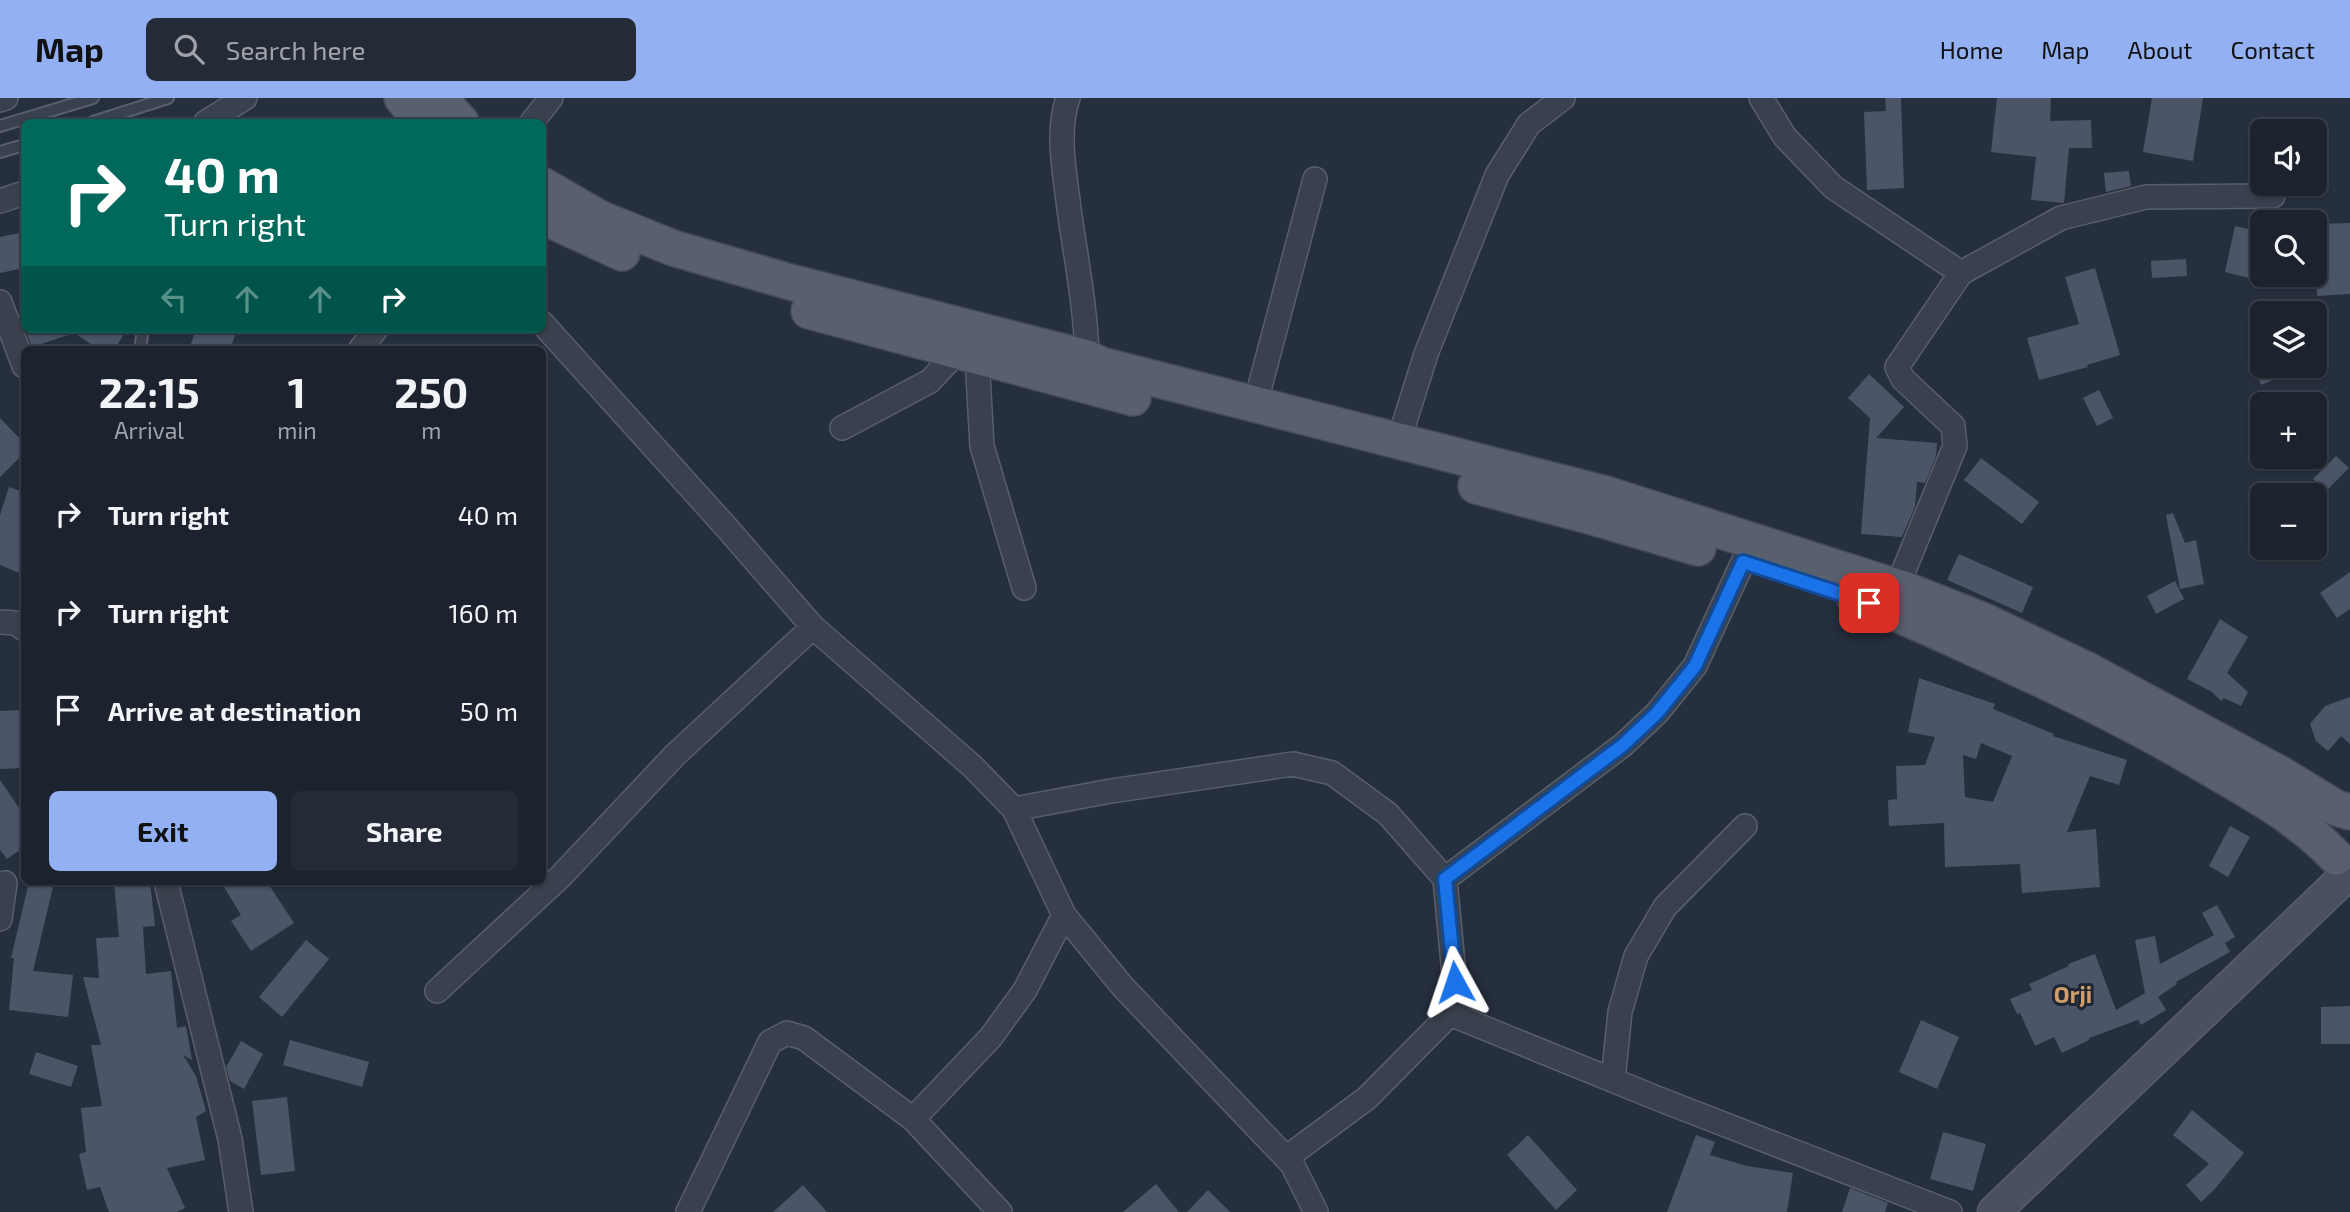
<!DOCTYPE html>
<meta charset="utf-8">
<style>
:root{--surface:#1c232e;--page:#252b36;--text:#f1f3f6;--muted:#a0a4aa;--line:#3a404a;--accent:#92b0f2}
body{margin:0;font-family:"Exo 2",sans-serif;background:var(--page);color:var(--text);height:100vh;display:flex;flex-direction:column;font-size:26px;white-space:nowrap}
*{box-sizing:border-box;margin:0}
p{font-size:23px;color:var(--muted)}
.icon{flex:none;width:38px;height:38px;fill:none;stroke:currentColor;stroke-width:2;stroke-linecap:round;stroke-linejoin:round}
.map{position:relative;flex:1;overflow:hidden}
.side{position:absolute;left:21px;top:248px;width:525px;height:539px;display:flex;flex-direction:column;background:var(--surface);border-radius:10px;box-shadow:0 2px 5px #0004,0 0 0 2px var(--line)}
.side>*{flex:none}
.hud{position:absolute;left:21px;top:21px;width:525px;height:214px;border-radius:10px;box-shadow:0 2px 5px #0004,0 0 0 2px var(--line);background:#00695c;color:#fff;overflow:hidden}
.buttons{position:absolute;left:2250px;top:21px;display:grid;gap:14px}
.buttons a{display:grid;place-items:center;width:77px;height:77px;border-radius:10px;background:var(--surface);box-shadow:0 2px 5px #0004,0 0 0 2px var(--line);font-size:35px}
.pin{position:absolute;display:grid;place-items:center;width:60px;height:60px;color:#fff;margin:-30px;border-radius:14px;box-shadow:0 4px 10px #0006}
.me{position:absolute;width:77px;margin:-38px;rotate:355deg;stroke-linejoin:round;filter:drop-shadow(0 0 5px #0008)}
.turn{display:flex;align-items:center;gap:24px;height:147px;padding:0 28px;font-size:32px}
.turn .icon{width:91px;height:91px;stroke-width:2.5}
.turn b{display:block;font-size:49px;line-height:60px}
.lanes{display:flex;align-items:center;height:66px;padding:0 28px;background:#0003;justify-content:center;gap:35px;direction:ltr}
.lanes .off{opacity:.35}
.eta{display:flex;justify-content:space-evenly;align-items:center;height:119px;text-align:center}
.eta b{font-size:42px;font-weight:700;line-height:49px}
.primary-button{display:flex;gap:14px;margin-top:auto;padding:14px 28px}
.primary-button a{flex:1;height:80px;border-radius:10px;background:var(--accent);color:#111;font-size:28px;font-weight:700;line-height:80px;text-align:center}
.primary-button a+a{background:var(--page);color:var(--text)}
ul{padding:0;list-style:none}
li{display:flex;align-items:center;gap:21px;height:98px;padding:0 28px}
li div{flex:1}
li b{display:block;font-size:26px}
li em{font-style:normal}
header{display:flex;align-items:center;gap:42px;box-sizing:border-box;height:98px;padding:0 35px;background:var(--accent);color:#111}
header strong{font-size:33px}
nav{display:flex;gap:38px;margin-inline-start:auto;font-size:24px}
.search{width:490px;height:63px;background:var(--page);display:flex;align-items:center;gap:18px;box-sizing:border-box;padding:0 24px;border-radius:10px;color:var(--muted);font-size:26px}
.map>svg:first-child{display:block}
.building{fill:#4c5567;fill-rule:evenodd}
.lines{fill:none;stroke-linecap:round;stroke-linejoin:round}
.lane-casing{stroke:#585f6c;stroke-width:14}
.street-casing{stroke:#585f6c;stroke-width:26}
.secondary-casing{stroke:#585f6c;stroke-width:35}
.primary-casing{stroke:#434a57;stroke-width:38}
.lane{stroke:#3a414e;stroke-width:10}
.street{stroke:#3a414e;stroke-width:23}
.secondary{stroke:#485061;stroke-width:32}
.primary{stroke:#58606e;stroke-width:35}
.route-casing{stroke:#114b97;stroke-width:18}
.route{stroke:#1a73e8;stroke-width:12}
.labels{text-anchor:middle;stroke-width:6;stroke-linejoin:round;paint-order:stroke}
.quarter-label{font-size:23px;font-weight:bold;fill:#cf9e6b;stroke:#1f2633}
</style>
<header>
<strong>Map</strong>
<div class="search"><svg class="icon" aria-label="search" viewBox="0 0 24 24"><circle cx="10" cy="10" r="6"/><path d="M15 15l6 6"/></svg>Search here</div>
<nav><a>Home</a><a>Map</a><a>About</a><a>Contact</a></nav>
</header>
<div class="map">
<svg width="2350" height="1114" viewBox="0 0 2350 1114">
<rect width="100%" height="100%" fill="#262f3e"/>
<path class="building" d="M1885 0H1901L1904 90 1867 92 1864 14 1886 13Z
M1997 0H2051L2050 23 2091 22 2092 50H2069L2064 105 2031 102 2036 59 1991 54Z
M2152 0H2203L2193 63 2143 54Z
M2129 73 2131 88 2106 94 2104 75Z
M2350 125V196L2317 198 2315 126Z
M2235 128 2263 134V157L2257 182 2225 174Z
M24 134V170L0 175V139Z
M2186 161 2187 178 2152 180 2151 163Z
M2095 170 2120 257 2087 267 2088 269 2039 282 2027 240 2079 226 2065 179Z
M25 231H127L114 252H100L74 235 32 249Z
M196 231H237L230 252H189Z
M2263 268H2275L2280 279 2261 287 2255 272Z
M1869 276 1904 309 1876 340 1937 345 1936 358 1925 385 1917 384 1915 409 1902 439 1861 436 1870 320 1848 300Z
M2099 292 2113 320 2097 328 2083 300Z
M0 320 24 345V355L0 379Z
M2336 358 2349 370 2325 394 2313 381Z
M1981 360 2039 404 2022 426 1964 382Z
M9 389 24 394V477L0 467V417Z
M2173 415 2185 445 2196 442 2204 486 2180 491 2166 417Z
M1959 456 2033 489 2022 515 1947 482Z
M2350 474V511L2337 520 2320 495Z
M2175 483 2184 501 2156 516 2147 498Z
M2220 521 2248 539 2227 575 2248 594 2241 608 2224 600 2221 603 2212 594 2187 581Z
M1919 580 1995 606 1993 611 2054 636 2053 638 2127 662 2119 687 2090 678 2067 734 2096 731 2100 789 2022 795 2020 766 1945 769 1944 725 1889 728 1888 702 1897 701 1896 668 1925 667 1935 639 1908 634ZM1981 645 2012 658 1993 704 1965 699 1963 657 1976 661Z
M2350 599V646L2341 638 2328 653 2316 643 2310 626 2325 608Z
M24 612V670L0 671V613Z
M0 682 24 717V749L7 761 0 752Z
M2230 728 2250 739 2228 779 2209 768Z
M29 784 53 789 33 873 73 877 68 919 9 912 14 860H11Z
M114 784H150L155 828 143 829 146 876 171 873 177 930 186 928 192 962 183 957 196 978 206 1013 196 1019 205 1062 167 1070 185 1110 177 1114H109L100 1089 87 1092 79 1056 86 1054 81 1010 102 1008 91 947H101L83 879 99 880 96 840 119 839Z
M221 784H267L294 825 251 853 231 823 241 817Z
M2217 807 2235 839 2225 845 2230 854 2176 884 2177 886 2158 899 2166 912 2141 927 2138 922 2089 940V942L2062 955 2054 939 2035 948 2020 915 2017 916 2010 901 2032 892 2029 886 2069 868 2068 866 2095 856 2116 912 2145 895 2135 842 2155 838 2160 866 2214 837 2202 815Z
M306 842 329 861 282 919 259 899Z
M2350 908V946H2321V909Z
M1921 922 1959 939 1937 991 1899 974Z
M290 942 369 964 362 989 283 967Z
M241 943 263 956 244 991 230 983 226 969Z
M36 954 78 968 71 989 29 976Z
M287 999 295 1073 261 1077 252 1003Z
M2192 1012 2244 1055 2214 1092 2201 1104 2186 1087 2209 1066 2173 1037Z
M1943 1034 1986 1046 1973 1093 1930 1081Z
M1528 1037 1577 1092 1556 1112 1507 1057Z
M1696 1037 1715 1044 1710 1057 1747 1068 1793 1075 1787 1114H1667Z
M1156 1086 1179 1114H1123Z
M803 1087 827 1114H773Z
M1850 1090 1888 1105 1885 1114H1842Z
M1208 1092 1230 1114H1187Z"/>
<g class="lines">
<g class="lane-casing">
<path id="lane" d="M93 24 168 0
M0 28 93 0
M0 54 24 47
M140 252 143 231"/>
</g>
<g class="street-casing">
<path id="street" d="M1068 0C1056 34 1065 76 1069 111 1076 161 1086 210 1087 260
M1761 0 1785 39 1833 89 1961 175 1897 269 1903 281 1953 328 1955 348 1897 489
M0 2 6 0
M206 24 245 0
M532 24 551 0
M0 103 24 95
M1961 175 2061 120 2146 99 2273 98
M0 204 24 268
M542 225 727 430 813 529 972 668 1014 711 1064 817 1123 889 1292 1066 1316 1114
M360 252 376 231
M977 260 982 348 1024 490
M1255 307 1315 81
M842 330 930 283 957 254
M1398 345 1426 256 1497 77 1529 26 1563 0
M0 524 15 525 24 531
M1014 711 1111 693 1293 666 1332 675 1388 716 1445 781 1457 909 1367 1000 1286 1060
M1445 781 1623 647 1657 615 1695 568 1743 464
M166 784 230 1041 241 1114
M0 821 5 785
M437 893 560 779 675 657 813 529
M1450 916 1659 1001 1950 1114
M1613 982 1620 914 1636 858 1665 809 1745 728
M913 1021 991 939 1025 892 1064 817
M688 1114 770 944 787 935 804 940 913 1021 1000 1114"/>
</g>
<g class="secondary-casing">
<path id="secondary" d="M1994 1114 2347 777"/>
</g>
<g class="primary-casing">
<path id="primary" d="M402 0 423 24
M439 0 461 24
M542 87 599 120 673 150 790 184 1087 260 1101 267 1606 396 1906 492 1984 523 2087 572 2282 677 2336 710 2350 714
M542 118 622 155
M809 213 1133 300
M1476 388 1589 418 1698 450
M1855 500C1896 514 1934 532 1973 550 2051 585 2127 621 2201 665 2249 693 2297 718 2336 759"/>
</g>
<use href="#lane" class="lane"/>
<use href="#street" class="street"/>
<use href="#secondary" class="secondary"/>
<use href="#primary" class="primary"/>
</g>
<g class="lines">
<g class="route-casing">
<path id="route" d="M1455 884 1445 781 1623 647 1657 615 1695 568 1743 464 1869 505"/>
</g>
<use href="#route" class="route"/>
</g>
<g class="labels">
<g class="quarter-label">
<text x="2073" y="905">Orji</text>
</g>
</g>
</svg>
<div class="buttons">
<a><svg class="icon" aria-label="sound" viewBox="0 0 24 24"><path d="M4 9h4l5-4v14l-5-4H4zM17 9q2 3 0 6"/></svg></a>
<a><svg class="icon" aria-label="search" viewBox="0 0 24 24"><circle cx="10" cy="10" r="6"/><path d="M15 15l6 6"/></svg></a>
<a><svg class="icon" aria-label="layers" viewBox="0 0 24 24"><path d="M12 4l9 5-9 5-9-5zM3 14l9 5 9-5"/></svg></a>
<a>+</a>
<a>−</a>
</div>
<div class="pin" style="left:1869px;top:505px;background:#d93025"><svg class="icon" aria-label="arrive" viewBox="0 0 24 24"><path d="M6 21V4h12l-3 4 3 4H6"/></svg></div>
<svg class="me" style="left:1455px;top:884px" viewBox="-20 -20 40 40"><path d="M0-17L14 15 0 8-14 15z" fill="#1a73e8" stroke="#fff" stroke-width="4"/></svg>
<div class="hud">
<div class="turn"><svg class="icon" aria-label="right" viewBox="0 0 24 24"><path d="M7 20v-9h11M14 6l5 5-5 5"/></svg><div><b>40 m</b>Turn right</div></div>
<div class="lanes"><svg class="icon off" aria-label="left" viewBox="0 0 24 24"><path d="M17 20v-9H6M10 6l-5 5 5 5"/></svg><svg class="icon off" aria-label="ahead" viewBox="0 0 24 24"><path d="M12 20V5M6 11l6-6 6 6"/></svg><svg class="icon off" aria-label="ahead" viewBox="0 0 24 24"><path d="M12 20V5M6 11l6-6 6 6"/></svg><svg class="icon" aria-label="right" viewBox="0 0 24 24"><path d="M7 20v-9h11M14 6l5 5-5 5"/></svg></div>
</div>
<section class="side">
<div class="eta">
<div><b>22:15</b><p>Arrival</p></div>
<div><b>1</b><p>min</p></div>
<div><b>250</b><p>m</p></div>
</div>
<ul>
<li><svg class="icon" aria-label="right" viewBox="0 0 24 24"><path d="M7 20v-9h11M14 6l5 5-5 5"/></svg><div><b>Turn right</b></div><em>40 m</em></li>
<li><svg class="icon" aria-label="right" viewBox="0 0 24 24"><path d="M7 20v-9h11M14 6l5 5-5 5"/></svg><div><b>Turn right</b></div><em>160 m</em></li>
<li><svg class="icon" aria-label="arrive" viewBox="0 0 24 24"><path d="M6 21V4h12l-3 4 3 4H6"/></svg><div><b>Arrive at destination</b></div><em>50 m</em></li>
</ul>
<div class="primary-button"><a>Exit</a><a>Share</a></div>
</section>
</div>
